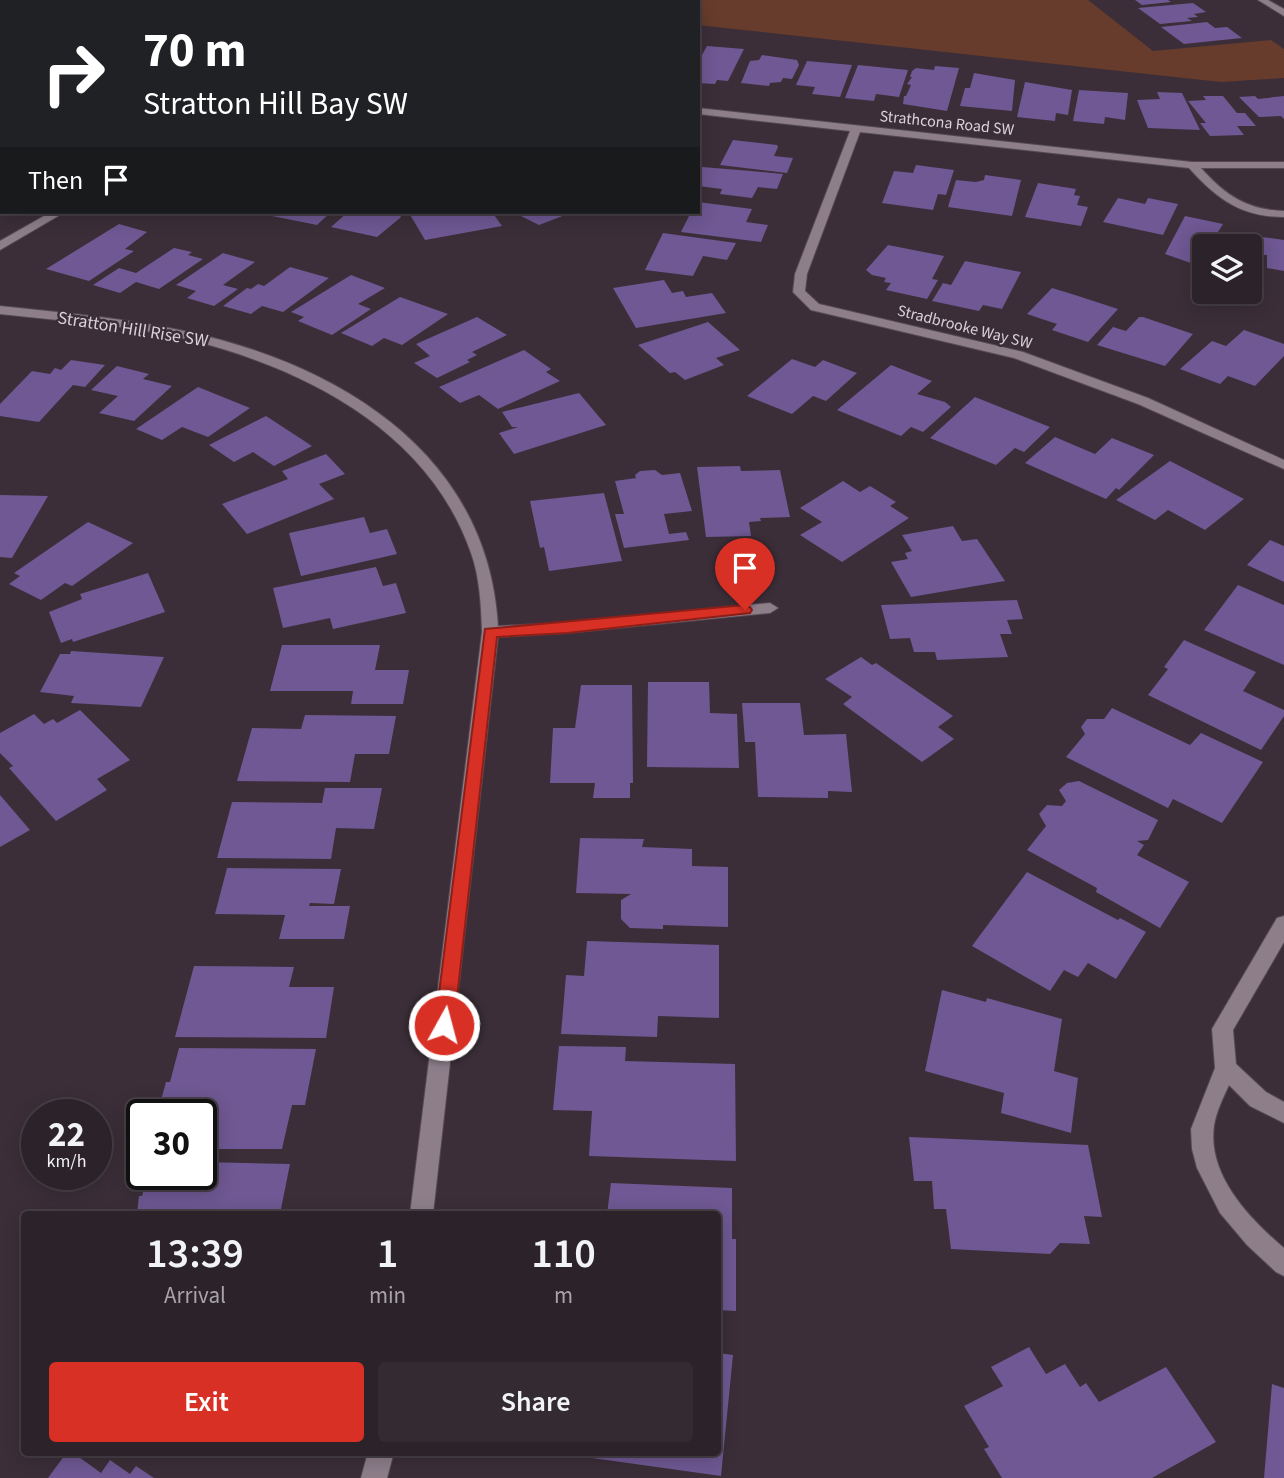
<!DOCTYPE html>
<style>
:root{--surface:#2c222a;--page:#342a32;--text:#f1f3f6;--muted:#a6a4a8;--line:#483f47;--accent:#d93025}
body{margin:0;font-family:"Source Sans 3",sans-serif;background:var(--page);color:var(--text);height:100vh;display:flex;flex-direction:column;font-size:26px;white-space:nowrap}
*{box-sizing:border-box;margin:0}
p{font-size:23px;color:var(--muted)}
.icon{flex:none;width:38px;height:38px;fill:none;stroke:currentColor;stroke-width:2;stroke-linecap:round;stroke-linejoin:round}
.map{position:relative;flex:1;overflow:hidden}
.sheet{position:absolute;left:21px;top:1211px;width:700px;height:245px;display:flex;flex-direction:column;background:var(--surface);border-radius:7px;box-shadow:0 4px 18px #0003,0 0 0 2px var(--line)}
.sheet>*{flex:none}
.guide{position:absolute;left:0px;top:0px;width:700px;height:214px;box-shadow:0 4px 18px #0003,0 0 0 2px var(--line);background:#202124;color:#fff;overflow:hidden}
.buttons{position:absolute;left:1192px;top:234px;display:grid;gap:14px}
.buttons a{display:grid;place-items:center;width:70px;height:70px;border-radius:7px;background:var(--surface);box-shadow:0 4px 18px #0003,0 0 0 2px var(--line);font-size:35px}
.speed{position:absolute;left:21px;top:1099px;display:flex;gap:14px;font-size:35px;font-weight:700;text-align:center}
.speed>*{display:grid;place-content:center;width:91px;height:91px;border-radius:50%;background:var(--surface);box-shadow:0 4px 18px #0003,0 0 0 2px var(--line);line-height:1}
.speed small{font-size:18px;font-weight:400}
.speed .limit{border:4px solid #111;border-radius:10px;background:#fff;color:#111}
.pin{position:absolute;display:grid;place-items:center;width:60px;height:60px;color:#fff;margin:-72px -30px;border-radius:50% 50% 50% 0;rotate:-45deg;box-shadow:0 0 7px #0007}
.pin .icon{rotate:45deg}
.me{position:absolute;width:77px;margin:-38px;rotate:7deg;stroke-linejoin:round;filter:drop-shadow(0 0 5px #0008)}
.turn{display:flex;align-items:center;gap:24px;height:147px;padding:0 28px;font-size:32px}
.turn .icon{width:91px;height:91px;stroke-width:2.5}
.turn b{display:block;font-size:49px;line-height:60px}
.then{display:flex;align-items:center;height:66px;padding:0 28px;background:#0003;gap:14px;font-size:26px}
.eta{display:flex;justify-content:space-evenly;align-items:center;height:119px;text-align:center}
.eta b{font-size:42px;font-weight:600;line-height:49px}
.button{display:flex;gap:14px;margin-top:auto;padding:14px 28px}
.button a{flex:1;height:80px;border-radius:7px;background:var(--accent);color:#fff;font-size:28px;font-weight:600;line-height:80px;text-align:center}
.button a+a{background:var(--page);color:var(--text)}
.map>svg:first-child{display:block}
.green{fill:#673c2c}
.building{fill:#6f5893}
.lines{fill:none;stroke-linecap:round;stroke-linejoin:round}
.minor-casing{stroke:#554a53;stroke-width:2}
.tertiary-casing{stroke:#554a53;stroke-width:2}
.minor{fill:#8d7e8a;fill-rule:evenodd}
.tertiary{fill:#8d7e8a;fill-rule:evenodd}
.route{fill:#d93025;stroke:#8d1f18;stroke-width:2}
.labels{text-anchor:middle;stroke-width:5;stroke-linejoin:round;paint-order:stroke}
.far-street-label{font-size:16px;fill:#d9d1d7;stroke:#3b2e38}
.street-label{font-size:18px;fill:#d9d1d7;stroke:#3b2e38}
</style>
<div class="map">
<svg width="1284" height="1478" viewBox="0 0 1284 1478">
<rect width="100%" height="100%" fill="#3b2e38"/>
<path class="green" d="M497 0H1088L1153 51 1271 40 1284 49V78L1221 82 698 25V2Z"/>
<path class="building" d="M1135 0H1168L1171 2 1142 5Z
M1193 3 1206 12 1194 14 1198 17 1187 18 1192 21 1160 24 1138 8Z
M1207 22 1215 28 1227 27 1242 38 1184 44 1161 27Z
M707 46 744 49 728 81 717 80 715 84 698 83V62Z
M762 55 797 60 799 65 792 79 783 78 781 82 770 83 769 86 741 83 750 61 759 60Z
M807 61 852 65 840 97 812 94 815 87 796 85Z
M858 65 908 70 899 97 876 94 874 101 845 98Z
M935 66 959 68 947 111 903 104 904 96H906L911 85 907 84 912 77H910L912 71 916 68 934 70Z
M974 73 1015 80 1012 111 960 106 965 88H970Z
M1025 82 1072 90 1068 115 1056 113 1055 121 1017 117Z
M1079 90 1128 93 1125 120 1105 117 1104 124 1073 121Z
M1157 92 1182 93 1200 130 1148 128 1137 100 1160 99Z
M1203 96H1223L1237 113H1245L1256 126H1237L1244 135 1210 136 1200 123H1206L1188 101 1206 100Z
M1255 96 1258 99 1284 96V119L1281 116 1259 117 1239 97Z
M733 140 777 145 778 147 774 156 793 158 787 173 720 165Z
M916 165 954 170 946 195 938 194 933 210 882 203 894 171 913 173Z
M702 167 751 171 783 174 777 189 758 187 752 198 720 194 722 189 698 186V175Z
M985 175 1021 180 1012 216 948 207 956 180 976 182 984 180Z
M1038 183 1076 189 1074 195 1080 196 1077 205 1088 207 1081 226 1025 217Z
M1118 198 1145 204 1148 198 1178 204 1163 235 1103 222Z
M698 202 752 209 746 222 768 225 761 242 681 232 691 212H698Z
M276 212H331L317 225 272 216Z
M348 212H403L400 218 377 237 331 227Z
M492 212 502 226 425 240 409 213Z
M513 212H573L539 225Z
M1185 216 1223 224 1218 232 1242 238 1238 247H1204L1202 267 1165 254Z
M119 224 147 232 125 249 134 251 89 281 46 269Z
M663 233 736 243 727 260 703 256 693 276 645 270Z
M1262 237 1284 240V271L1267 268V255H1261Z
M888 245 944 256 932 279 938 280 927 299 886 290 891 283 884 282 886 278 872 275 866 270Z
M174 248 192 252 188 255 203 259 159 289 136 282 120 293 93 285 119 268 136 273Z
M223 253 255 262 223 285 238 289 214 306 187 298 196 291 176 285Z
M965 261 1021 272 1002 309 983 305 979 311 932 301 943 283 951 285Z
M290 267 329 278 283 312 262 306 251 314 223 306 247 288 251 289 258 284 264 286Z
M351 275 385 288 358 304 371 309 332 335 298 321 304 317 291 312Z
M664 280 672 293 683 291 686 297 712 293 726 313 636 328 613 288Z
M1052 288 1075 295 1118 309 1088 342 1052 330 1057 324 1027 314Z
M400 297 448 314 402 345 384 338 372 346 341 333Z
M477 317 507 335 472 352 477 355 467 360 470 362 437 378 414 363 430 356 416 344Z
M1139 317H1143L1193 334 1165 366 1097 345 1113 327 1126 331Z
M708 322 740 350 716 358 724 365 685 380 675 372 670 373 638 345Z
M1244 330 1284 344V356L1255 386 1228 376 1220 384 1180 369 1212 341 1226 346Z
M524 350 551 369 546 372 560 381 498 409 479 395 460 403 439 387Z
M792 359 815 367 823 360 857 373 826 401 813 396 792 414 747 396Z
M71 360 105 365 85 387 73 385 39 422 0 416V404L32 371 50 374 55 368 61 370Z
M891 365 932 381 917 394 945 402 951 407 923 432 911 427 901 436 837 410Z
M117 366 149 374 143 379 172 386 134 421 99 413 118 396 91 390Z
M198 387 250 408 208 437 182 427 162 440 136 429Z
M579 393 606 425 514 454 499 433 518 427H512L502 412Z
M975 397 1050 427 1024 452 1015 448 996 465 930 438Z
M266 416 312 446 274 466 253 452 234 462 209 445Z
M1055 437 1095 454 1112 438 1154 455 1119 490 1116 488 1106 499 1025 463Z
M326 454 345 474 319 484 334 499 247 534 222 504 288 479 282 471Z
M1170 461 1244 499 1205 530 1168 510 1155 520 1116 500Z
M740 466 741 471 780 470 790 517 760 518 761 521 749 522 751 536 706 537 697 467Z
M655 470 662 475 680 473 692 511 664 514 669 534 686 532 689 540 624 548 615 514H624L615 481 636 478 635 475 640 471Z
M843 481 860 492 870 486 896 502 890 506 909 518 842 562 800 535 822 522 800 508Z
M604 493 622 561 549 571 544 547 540 548 530 501Z
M0 495 48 496 12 558 0 557Z
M364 517 370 533 387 529 397 554 301 576 289 533Z
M88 522 133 543 72 586 65 583 41 600 9 584 20 576 14 573Z
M953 526 962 541 977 539 1005 581 911 597 891 562 908 559 905 553 912 551 902 535Z
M1270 540 1284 546V582L1247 565Z
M376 567 383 586 396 583 406 613 333 629 330 618 283 628 273 588Z
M148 573 165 612 73 642 72 639 61 643 49 612 82 599 80 594Z
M1238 585 1284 605V665L1204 630Z
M1017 600 1023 619 1007 620 1012 634H1000L1008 657 937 660 935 652H914L910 638 890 639 881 605Z
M1184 640 1256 672 1243 691 1284 710V716L1261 750 1148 695 1168 669 1164 667Z
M282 645H380L375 670H409L403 704H351L353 691H270Z
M71 651 164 657 141 707 71 703 74 696 40 692 60 654H70Z
M861 657 872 665 876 663 953 716 938 727 954 739 922 762 843 704 852 697 825 679Z
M648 682H709L710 713 737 714 739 768 647 767Z
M581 685H632L633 783H630V798H593L595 783H550L553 728H575Z
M742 703H800L804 735 846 734 852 792 828 791V798L758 797 755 742H745Z
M1112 708 1190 745 1201 733 1263 762 1222 823 1173 799 1168 808 1066 757 1085 734 1081 727 1087 719H1104Z
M80 710 130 760 97 779 107 790 56 821 9 768 13 766 0 753V733L34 714 44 724 53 719 57 723Z
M305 715 396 716 389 754H355L350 782 237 781 252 728 301 729Z
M1079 781 1158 820 1148 840 1137 841 1144 845 1137 855 1189 882 1160 928 1096 892 1097 888 1027 850 1046 826 1039 814 1047 805 1062 806 1066 801 1059 790 1067 783Z
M325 788H382L374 829 336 828 331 859 217 858 232 802 322 803Z
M0 795 30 830 0 847Z
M580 838 644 839 642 847 692 849V866L728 867V927L663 925V929L630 928 621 919V900L631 894 576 893Z
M227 868 341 869 334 904 310 903 309 906H350L344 939H279L285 915 215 914Z
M1027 872 1118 920 1120 918 1146 932 1116 979 1088 963 1078 977 1064 970 1050 991 972 946Z
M587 941 719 945V1018L658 1016 657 1037 561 1034 566 975 584 976Z
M194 966 294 967 289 987H334L326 1038 175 1037Z
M942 990 986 1002 987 998 1062 1019 1054 1071 1078 1078 1071 1133 1001 1113 1004 1093 925 1071Z
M559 1046 626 1047 625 1061 735 1064 736 1161 589 1156 592 1111 553 1110Z
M179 1048 316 1049 305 1105H292L282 1149H201V1115H157L166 1082H170Z
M909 1137 1088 1145 1102 1217 1084 1216 1090 1244 1060 1243 1050 1254 951 1249 946 1209H934L932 1181H914Z
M203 1162 290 1164 280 1214H137L139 1196H142L148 1174 199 1175Z
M611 1183 732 1188V1239H736V1311L718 1310V1214H607Z
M1029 1347 1046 1374 1065 1364 1080 1387 1086 1383 1099 1402 1166 1367 1216 1442 1152 1478H1002L984 1449 989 1447 964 1406 1003 1386 991 1367Z
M718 1353 733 1355 721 1476 585 1457 586 1452H718Z
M1272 1384 1284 1388V1478H1264Z
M67 1452H72L101 1473 110 1460 130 1474 136 1466 154 1478H48Z"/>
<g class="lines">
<g class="minor-casing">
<path id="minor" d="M698 108 1192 162H1284V168H1201C1225 195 1247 210 1284 211V217C1241 217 1217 199 1189 168L860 132 807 274 805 291 819 304 1023 352 1148 398 1284 460V469L1138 404 1014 358 811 310 793 292 795 274 850 131 698 114Z
M51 212H65L0 250V241Z
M0 306C63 313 127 318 189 332 342 366 488 455 498 626L567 623 770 603 778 608 770 613 567 633 498 637 433 1214H410L482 632C481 606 480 578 471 553 429 432 307 369 190 340 128 325 63 321 0 314Z
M1284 916V942L1233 1030 1236 1064 1266 1092 1284 1102V1123L1250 1106 1229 1085C1223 1098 1216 1112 1214 1126 1207 1175 1250 1219 1284 1248V1276L1276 1272 1247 1245 1220 1213 1197 1168 1192 1149 1191 1129 1215 1068 1212 1029 1277 918Z
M368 1452H394L387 1478H361Z"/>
</g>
<g class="tertiary-casing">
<path id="tertiary" d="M1258 0H1268L1284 9V16Z"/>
</g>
<use href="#minor" class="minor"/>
<use href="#tertiary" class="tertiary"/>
</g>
<path class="route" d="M745 605 750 607 752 610 750 613 567 633 497 637 454 1025 451 1031 444 1034 437 1031 435 1025 485 629Z"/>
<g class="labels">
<g class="far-street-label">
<text transform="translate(947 122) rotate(6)" y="6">Strathcona Road SW</text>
<text transform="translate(965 326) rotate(14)" y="6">Stradbrooke Way SW</text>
</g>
<g class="street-label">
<text transform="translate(133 329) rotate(9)" y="6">Stratton Hill Rise SW</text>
</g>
</g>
</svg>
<div class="buttons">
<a><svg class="icon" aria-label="layers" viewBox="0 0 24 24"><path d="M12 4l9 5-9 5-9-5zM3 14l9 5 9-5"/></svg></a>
</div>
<div class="speed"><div>22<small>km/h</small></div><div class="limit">30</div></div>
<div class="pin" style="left:745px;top:610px;background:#d93025"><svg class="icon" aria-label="arrive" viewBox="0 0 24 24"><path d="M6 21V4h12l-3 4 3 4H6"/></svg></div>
<svg class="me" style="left:444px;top:1025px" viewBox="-20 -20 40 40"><circle r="17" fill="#d93025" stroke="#fff" stroke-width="3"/><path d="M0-11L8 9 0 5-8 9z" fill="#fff"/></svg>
<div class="guide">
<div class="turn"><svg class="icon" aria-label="right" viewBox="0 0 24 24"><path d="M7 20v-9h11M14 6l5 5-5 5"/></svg><div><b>70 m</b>Stratton Hill Bay SW</div></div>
<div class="then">Then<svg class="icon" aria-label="arrive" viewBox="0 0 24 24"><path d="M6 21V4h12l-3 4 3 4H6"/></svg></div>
</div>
<section class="sheet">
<div class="eta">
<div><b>13:39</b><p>Arrival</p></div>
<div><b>1</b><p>min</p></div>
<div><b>110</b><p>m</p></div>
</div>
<div class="button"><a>Exit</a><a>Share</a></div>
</section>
</div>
